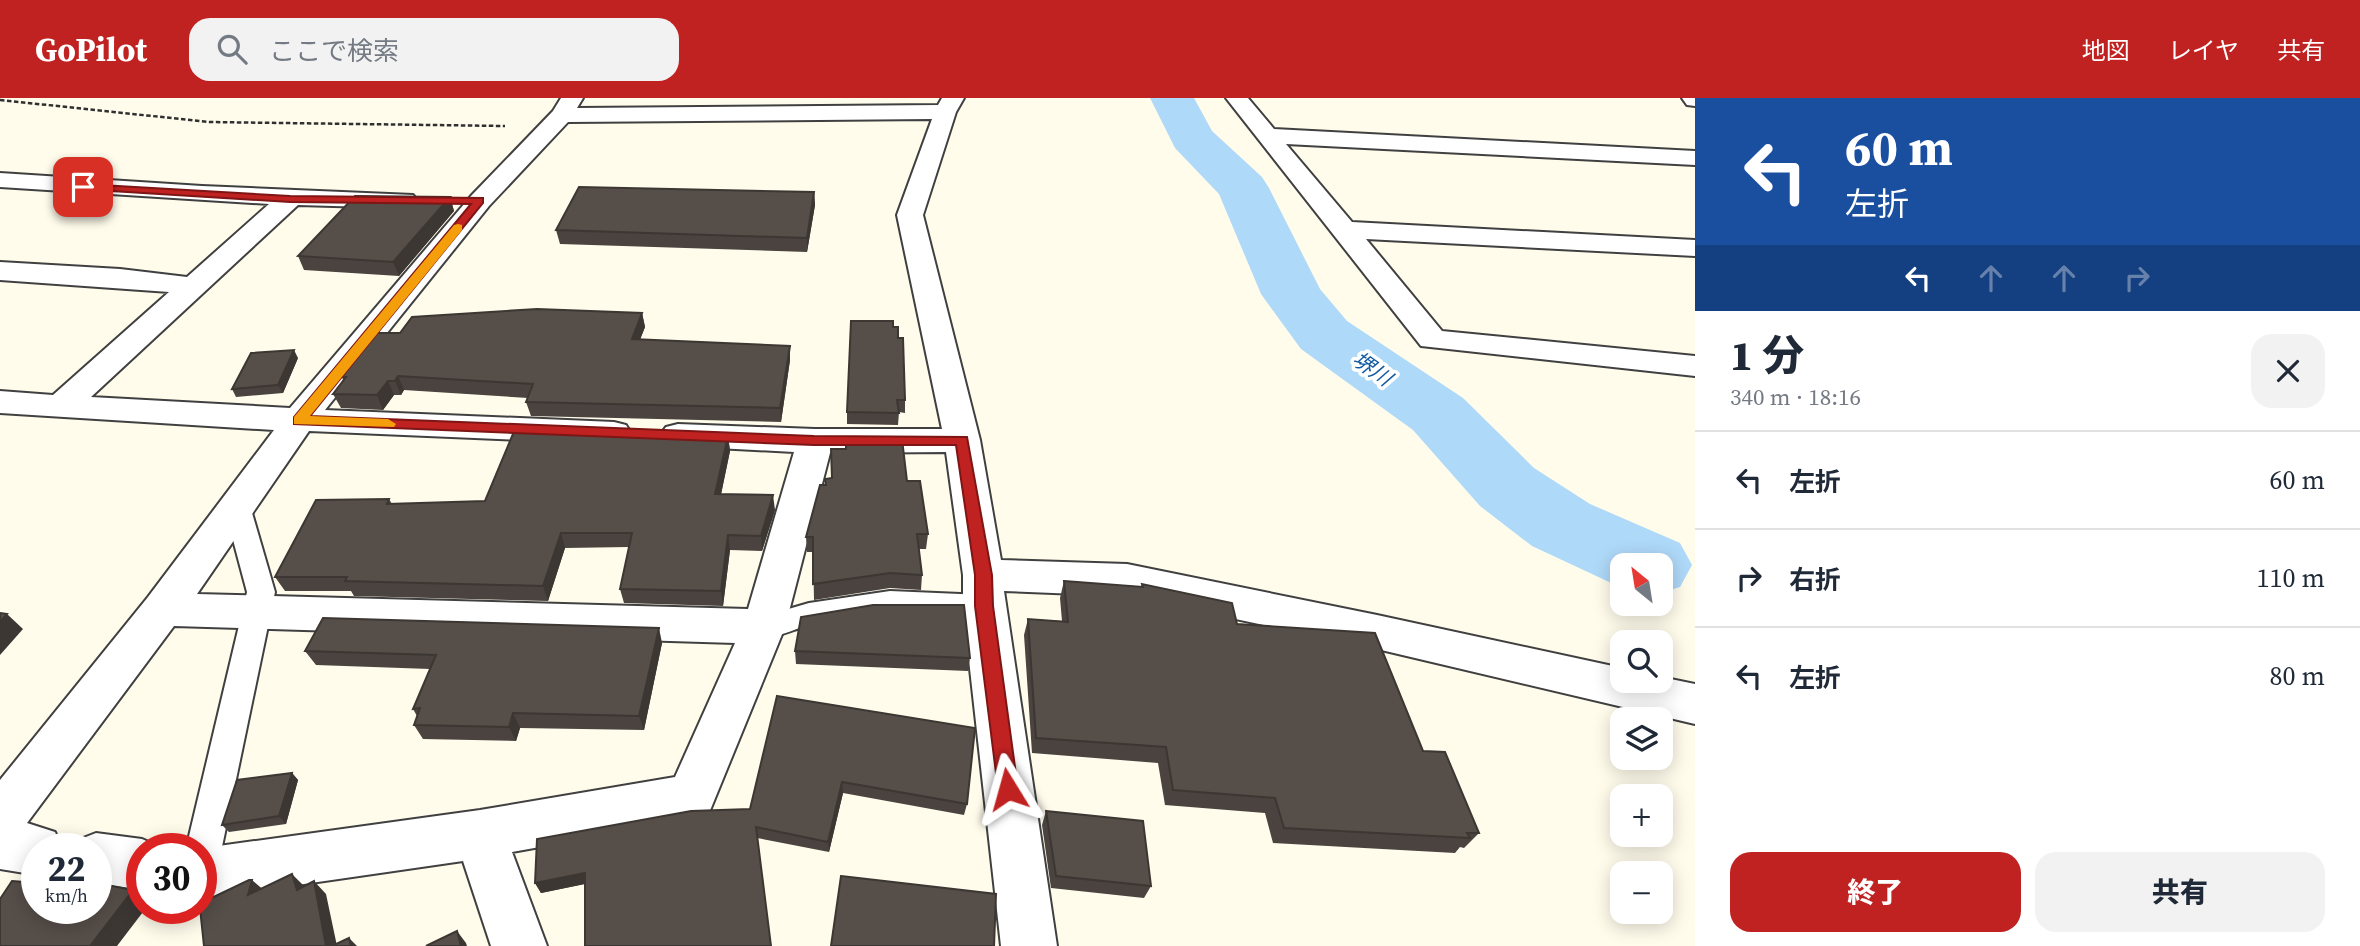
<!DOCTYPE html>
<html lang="ja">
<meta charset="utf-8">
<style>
:root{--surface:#fff;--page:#f2f2f3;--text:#1f2937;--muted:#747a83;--line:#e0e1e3;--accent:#c02221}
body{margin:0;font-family:"Source Serif 4","Noto Sans JP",serif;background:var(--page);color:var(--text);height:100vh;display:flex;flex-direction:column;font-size:26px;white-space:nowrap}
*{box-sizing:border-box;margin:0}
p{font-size:23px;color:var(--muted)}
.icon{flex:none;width:38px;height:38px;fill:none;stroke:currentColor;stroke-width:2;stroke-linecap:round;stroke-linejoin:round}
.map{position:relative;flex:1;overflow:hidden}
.sheet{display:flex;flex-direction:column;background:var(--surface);width:665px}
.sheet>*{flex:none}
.hud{background:#1a4fa0;color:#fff;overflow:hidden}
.needle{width:46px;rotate:330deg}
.fabs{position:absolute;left:1610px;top:455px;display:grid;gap:14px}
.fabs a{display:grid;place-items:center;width:63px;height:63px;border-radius:14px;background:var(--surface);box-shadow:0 4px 18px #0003;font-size:35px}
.speed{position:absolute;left:21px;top:735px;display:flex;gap:14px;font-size:35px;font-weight:700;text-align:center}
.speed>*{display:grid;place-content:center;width:91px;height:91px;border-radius:50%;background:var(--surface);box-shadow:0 4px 18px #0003;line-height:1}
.speed small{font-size:18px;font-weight:400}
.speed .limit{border:10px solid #d22;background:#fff;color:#111}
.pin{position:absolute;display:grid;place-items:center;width:60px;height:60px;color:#fff;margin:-30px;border-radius:14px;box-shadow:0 4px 10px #0006}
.me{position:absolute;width:77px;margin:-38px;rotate:352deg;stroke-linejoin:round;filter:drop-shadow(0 0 5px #0008)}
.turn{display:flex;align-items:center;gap:24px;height:147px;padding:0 35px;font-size:32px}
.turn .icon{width:91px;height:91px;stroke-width:2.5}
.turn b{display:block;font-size:49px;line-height:60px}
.lanes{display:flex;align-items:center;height:66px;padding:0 35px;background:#0003;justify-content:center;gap:35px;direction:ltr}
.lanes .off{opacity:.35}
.round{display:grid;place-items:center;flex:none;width:74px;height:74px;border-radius:21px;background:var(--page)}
.summary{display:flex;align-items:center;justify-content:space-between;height:119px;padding:0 35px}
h1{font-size:42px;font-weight:800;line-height:52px}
.action{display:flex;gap:14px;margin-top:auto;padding:14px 35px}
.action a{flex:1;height:80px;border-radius:21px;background:var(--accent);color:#fff;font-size:28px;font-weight:800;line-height:80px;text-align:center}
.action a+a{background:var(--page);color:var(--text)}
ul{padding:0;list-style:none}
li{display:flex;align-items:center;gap:21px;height:98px;padding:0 35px;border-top:2px solid var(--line)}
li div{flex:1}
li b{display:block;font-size:26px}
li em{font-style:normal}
header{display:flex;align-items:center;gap:42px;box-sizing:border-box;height:98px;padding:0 35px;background:var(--accent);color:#fff}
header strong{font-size:33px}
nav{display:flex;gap:38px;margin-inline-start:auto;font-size:24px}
.search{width:490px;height:63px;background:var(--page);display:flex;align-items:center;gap:18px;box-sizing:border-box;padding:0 24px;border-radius:21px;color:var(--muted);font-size:26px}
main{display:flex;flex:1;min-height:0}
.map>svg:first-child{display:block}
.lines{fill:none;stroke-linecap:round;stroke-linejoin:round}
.river{fill:#afd9f8;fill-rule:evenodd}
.service-casing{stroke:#404040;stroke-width:4}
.minor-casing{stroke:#404040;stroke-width:4}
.path{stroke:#2f2f2f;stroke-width:2.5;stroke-dasharray:4.5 2.5;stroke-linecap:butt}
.service{fill:#fff;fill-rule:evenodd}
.minor{fill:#fff;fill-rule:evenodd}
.wall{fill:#4a433f}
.shaded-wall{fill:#3c3733}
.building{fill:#564e49;stroke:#3c3733;stroke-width:2}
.route{fill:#c02221;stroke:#7d1615;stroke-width:2}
.slow{fill:#f59e0b}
.labels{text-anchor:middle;stroke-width:7;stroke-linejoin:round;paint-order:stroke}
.water-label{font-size:21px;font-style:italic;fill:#135ba2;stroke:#fff}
</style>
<header>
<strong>GoPilot</strong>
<div class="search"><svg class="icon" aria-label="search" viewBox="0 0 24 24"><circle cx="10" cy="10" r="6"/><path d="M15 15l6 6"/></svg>ここで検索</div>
<nav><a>地図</a><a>レイヤ</a><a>共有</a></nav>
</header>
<main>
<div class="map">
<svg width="1695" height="848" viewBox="0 0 1695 848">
<rect width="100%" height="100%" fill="#fffcec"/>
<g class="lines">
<path class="river" d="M1150 0H1194L1212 33 1262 79 1269 90 1320 191 1347 223 1463 300 1534 370 1590 406 1680 445 1692 467 1680 489 1661 495V467H1622V490L1532 448 1480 408 1413 332 1301 251 1261 196 1219 96 1175 50Z"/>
<g class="service-casing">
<path id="service" d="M237 399 246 402 250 408 275 494 219 763 214 775 201 780V751H186L247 494 224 408 228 402Z
M890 493 984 497 994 500 998 508 994 516 984 519C924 517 864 513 806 528 789 533 771 543 754 537L749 529 754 521 809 505Z"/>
</g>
<g class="minor-casing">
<path id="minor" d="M561 0H583L577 10 938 7 942 0H964L956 14 923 117 980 342 1001 462 1127 466 1377 517 1622 570V583H1661V579L1695 586V626L1377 551 1127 498 1004 493 1057 848H1001L963 508V477L946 354 830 355 785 529 709 715 691 722 512 754 547 848H491L463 763 201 801V751H197L480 712 675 679 735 545 174 528 27 725 55 734 62 751H37V777L0 771V682L148 499 274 332 0 315V293L53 297 169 194 0 182V164L120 171 187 179 269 106 0 89V75L202 88 413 97 417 102 413 107 404 110 298 107 91 299 290 310 471 98 553 13ZM932 21 897 117 942 331H815L678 326 666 329 660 337 666 345 678 348 794 354 748 511 197 496 309 333 614 346 626 343 631 335 626 327 614 324 325 312 489 108 568 24Z
M1226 0H1248L1274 31 1695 53V67L1286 46 1352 124 1695 142V158L1366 141 1442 233 1695 258V278L1421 248Z
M1682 0H1695V8L1687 7Z
M96 735 142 741 160 749 142 751V792L96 785V751H74L78 742Z"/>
</g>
<path class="path" d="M0 2 209 24 505 28"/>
<use href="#service" class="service"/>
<use href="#minor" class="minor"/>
</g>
<path class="wall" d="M814 94 815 107 807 154 560 146 556 132Z
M450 99 454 113 399 178 304 172 298 158Z
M642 215 645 229 640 241 790 262 781 324 531 318 526 304 528 300 404 292 401 297H394L383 312 341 310 333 296 343 282 342 279 400 235Z
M893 229 898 240 905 302V315L899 314 898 327 847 326V314Z
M298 260 283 295 236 299 232 291Z
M728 338 730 353 721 396 775 412 762 453 730 452 723 508 624 505 620 491 629 449 565 450 548 503 354 498 351 493H285L275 479 389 401 392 406 485 403Z
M907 383 928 436 926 451H919L922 477 921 492 890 490 814 502 813 454H807L806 439Z
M1064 483 1141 489 1142 486 1237 526 1423 653 1479 735 1464 750 1460 749 1455 755 1273 745 1265 715 1165 707 1158 665 1032 655 1024 537 1028 521 1062 523 1060 500Z
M662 545 644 632 520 630 516 643 423 641 414 627 417 618 413 611 430 571 316 567 305 553Z
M795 553 970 560 968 573 796 566Z
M777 598 967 706 964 717 843 695 829 754 757 740 585 786 541 795 535 785 750 711Z
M292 675 298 682 286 726 229 734 222 727Z
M1046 713 1151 788 1144 800 1051 790 1042 727Z"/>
<path class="shaded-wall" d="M814 94 815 107 807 154V140Z
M450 99 454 113 399 178 393 164Z
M642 215 645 229 635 255 632 241Z
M790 248V262L781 324 780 310Z
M294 252 298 260 283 295 278 287Z
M398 278 404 292 401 297 395 283Z
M388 283 394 297 383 312 377 297Z
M728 338 730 353 718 411 715 396Z
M773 397 775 412 762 453 761 438Z
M561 435 565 450 548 503 543 488Z
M728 437 730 452 723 508 721 493Z
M7 516 23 531 0 557V524Z
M659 530 662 545 644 632 639 618Z
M513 615 520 630 516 643 509 629Z
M292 675 298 682 286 726 279 718Z
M842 684 843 695 829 754 828 744Z
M585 775 589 785 541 795 535 785Z
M292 776 305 789 297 792Z
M252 782 266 794 248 797Z
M314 783 326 796 337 848H326Z
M133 792 142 798V810H146L117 848H90Z
M457 833 466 845 467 848H461Z
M349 840 357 848H351Z"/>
<path class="building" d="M579 89 814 94 807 140 556 132Z
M355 98 450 99 393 164 298 158Z
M537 211 642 215 632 241 790 248 780 310 526 304 533 286 398 278 395 283H388L377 297 333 296 346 279H342L373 235H400L412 219Z
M851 223H893V229H898V240H903L905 302H897L899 315 847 314Z
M294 252 278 287 232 291 251 255Z
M515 331 728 338 715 396 773 397 761 438 728 437 721 493 620 491 632 435H561L543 488 345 483 347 479H275L316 402 389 401 387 406 485 403Z
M846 340 902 341 907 383H920L928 436H917L922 477 890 475 813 486V439H806L820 387H826L825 381 832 380 831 351H846Z
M1064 483 1143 489 1142 486 1232 505 1237 526 1375 535 1423 653 1445 654 1479 735H1467L1470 740 1284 730 1275 700 1173 692 1166 649 1036 640 1028 521 1068 524Z
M873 507H964L970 560 795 553 801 519Z
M0 515 7 516 0 524Z
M323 520 659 530 639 618 513 615 509 629 414 627 420 610 413 611 436 557 305 553Z
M777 598 975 630 967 706 842 684 828 744 756 729 771 848H585V775L535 785 537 741 691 713 750 711Z
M292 675 279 718 222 727 237 682Z
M1046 713 1143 723 1151 788 1056 778Z
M292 776 297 792 314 783 326 848H204L200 810 201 805 249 782H252L248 797Z
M841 778 996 796 994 848H831Z
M12 783 37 785V810H96V785L133 792 90 848H0V801Z
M457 833 461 848H426Z
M349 840 351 848H332Z"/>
<path class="route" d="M83 86 290 98 483 100V105L310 318 814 338 967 339 992 477 993 508 1018 691 1015 698 1008 700 1001 698 998 691 975 508V477L956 347H814L294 326V319L471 106 290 104 79 91 78 89Z"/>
<path class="slow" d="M458 126 462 127V132L310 318 388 321 396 326 394 329 294 326V319L454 127Z"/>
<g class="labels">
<g class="water-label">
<text transform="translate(1372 271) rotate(35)" y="7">堺川</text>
</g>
</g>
</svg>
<div class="fabs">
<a><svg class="needle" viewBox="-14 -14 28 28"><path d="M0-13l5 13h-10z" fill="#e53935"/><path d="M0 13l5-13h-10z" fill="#747a83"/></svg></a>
<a><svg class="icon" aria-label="search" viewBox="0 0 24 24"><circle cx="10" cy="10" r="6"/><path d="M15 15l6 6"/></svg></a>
<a><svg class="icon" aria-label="layers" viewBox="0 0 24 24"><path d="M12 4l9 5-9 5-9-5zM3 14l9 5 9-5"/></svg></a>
<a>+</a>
<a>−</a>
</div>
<div class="speed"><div>22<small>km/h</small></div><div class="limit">30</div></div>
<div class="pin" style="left:83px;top:89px;background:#d93025"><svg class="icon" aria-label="arrive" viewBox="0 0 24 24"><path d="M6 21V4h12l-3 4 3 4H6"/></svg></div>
<svg class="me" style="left:1008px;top:691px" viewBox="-20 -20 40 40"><path d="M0-17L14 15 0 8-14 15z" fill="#c02221" stroke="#fff" stroke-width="4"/></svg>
</div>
<section class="sheet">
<div class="hud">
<div class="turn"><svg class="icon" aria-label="left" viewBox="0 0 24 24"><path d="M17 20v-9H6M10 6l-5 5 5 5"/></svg><div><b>60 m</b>左折</div></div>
<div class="lanes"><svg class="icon" aria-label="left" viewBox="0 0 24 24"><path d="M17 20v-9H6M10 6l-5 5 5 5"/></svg><svg class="icon off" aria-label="ahead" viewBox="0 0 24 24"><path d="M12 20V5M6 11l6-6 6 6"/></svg><svg class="icon off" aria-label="ahead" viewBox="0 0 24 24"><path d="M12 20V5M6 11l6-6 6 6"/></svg><svg class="icon off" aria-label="right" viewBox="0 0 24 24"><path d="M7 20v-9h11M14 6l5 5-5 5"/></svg></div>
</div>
<div class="summary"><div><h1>1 分</h1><p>340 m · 18:16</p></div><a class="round"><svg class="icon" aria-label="close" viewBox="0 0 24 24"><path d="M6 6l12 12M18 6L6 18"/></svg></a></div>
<ul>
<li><svg class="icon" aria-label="left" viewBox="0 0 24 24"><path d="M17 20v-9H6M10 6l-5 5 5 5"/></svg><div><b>左折</b></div><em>60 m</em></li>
<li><svg class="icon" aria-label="right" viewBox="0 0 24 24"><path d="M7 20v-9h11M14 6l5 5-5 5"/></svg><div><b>右折</b></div><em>110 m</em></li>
<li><svg class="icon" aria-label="left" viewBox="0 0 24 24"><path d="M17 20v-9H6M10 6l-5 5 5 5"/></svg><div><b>左折</b></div><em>80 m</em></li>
</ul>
<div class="action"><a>終了</a><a>共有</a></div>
</section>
</main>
